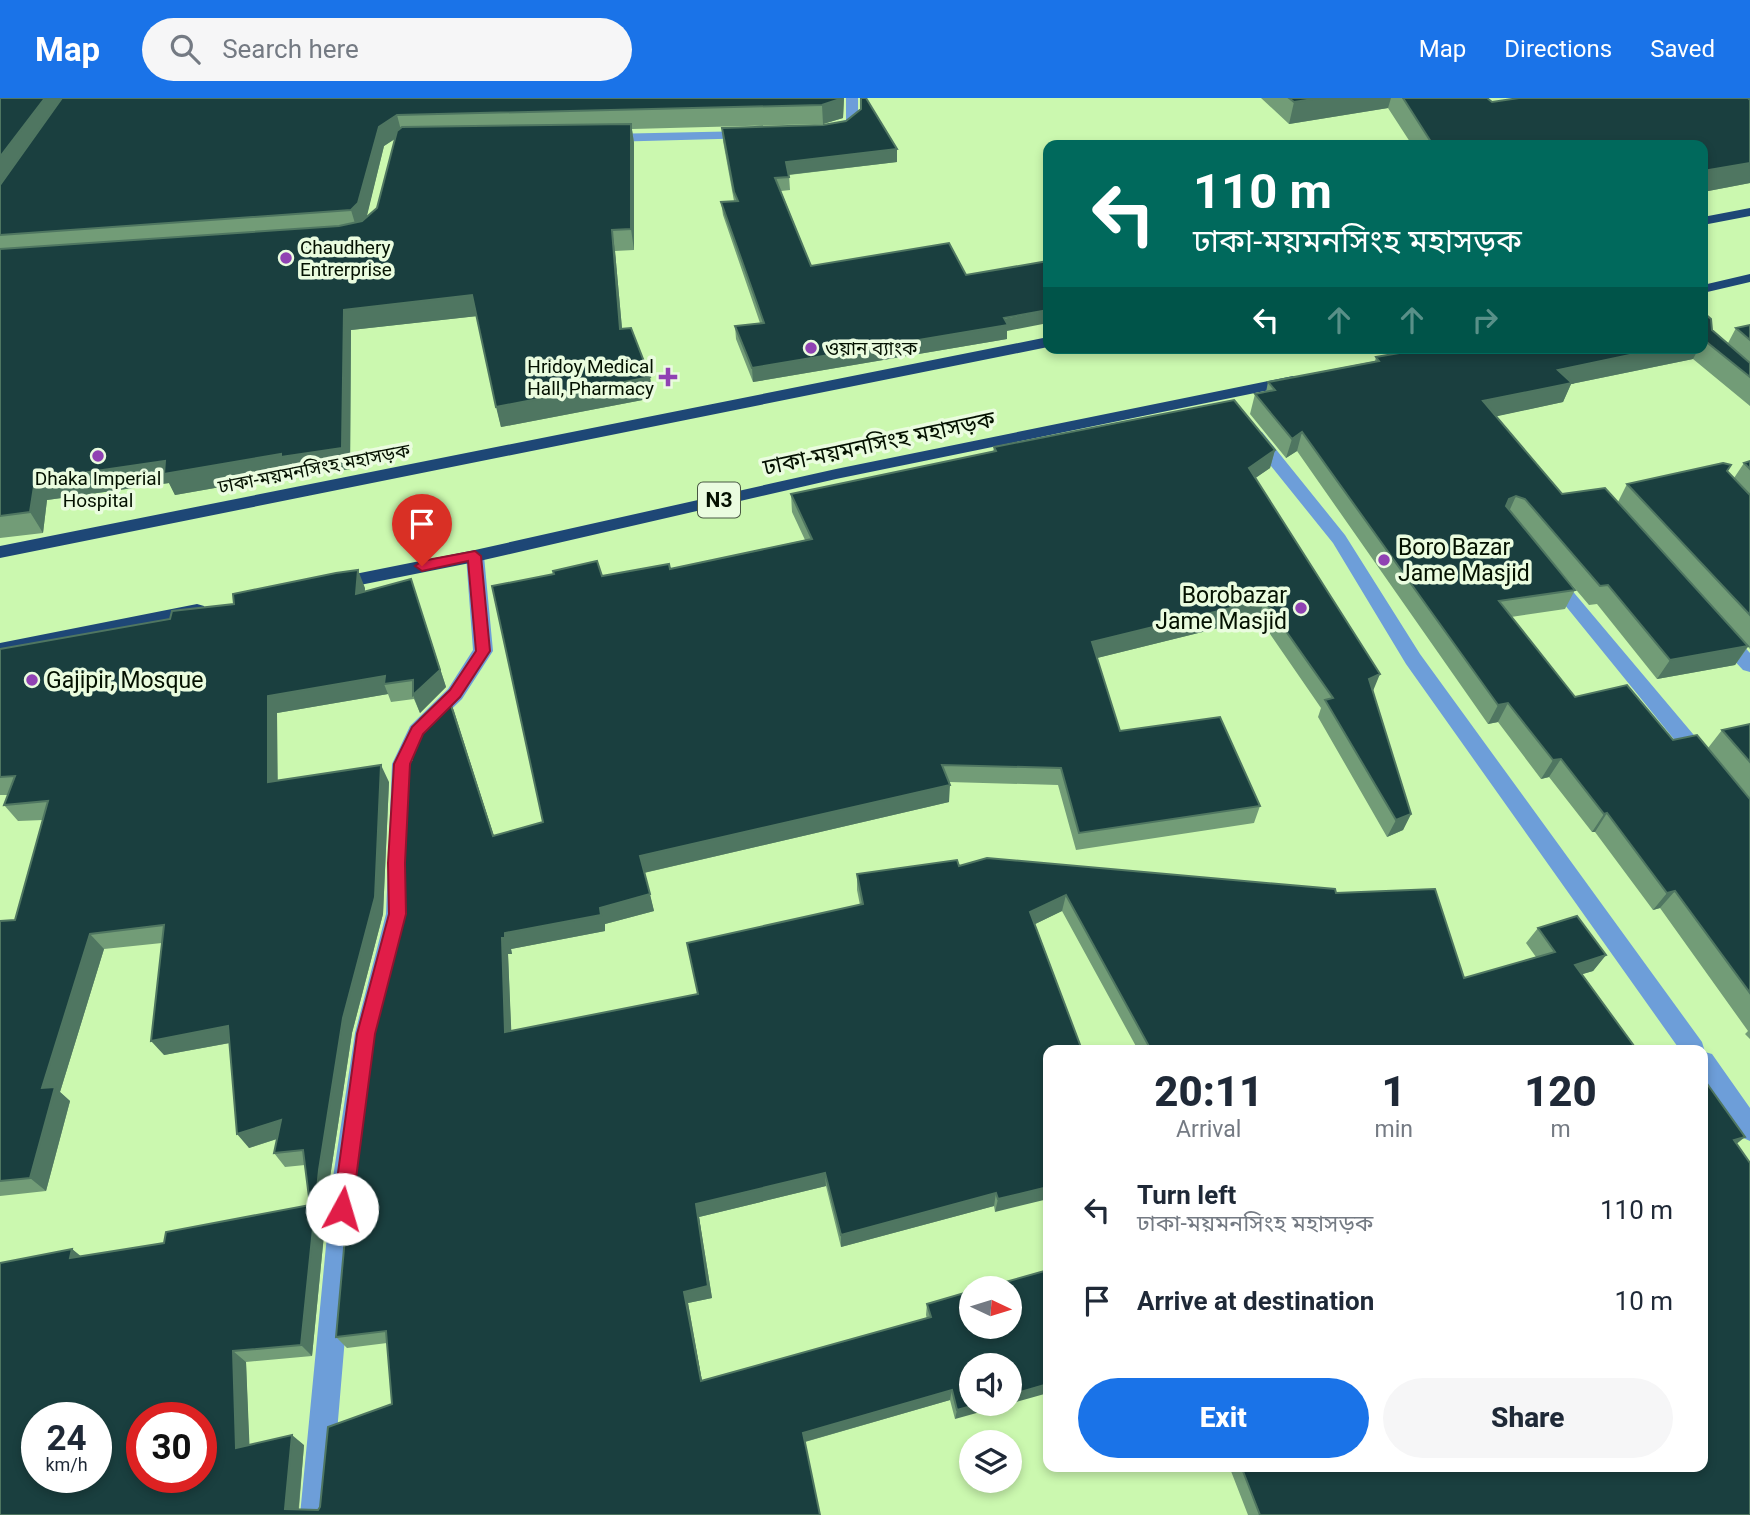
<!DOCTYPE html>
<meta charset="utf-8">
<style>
:root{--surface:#fff;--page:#f6f6f7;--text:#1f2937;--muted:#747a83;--accent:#1a73e8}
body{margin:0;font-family:Roboto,"Noto Sans Bengali",sans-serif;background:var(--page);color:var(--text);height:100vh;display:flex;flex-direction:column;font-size:26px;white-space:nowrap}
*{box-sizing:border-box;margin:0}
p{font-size:23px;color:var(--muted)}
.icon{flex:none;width:38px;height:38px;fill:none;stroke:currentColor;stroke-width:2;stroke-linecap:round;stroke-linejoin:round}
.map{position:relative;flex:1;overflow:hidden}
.drawer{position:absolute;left:1043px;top:947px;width:665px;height:427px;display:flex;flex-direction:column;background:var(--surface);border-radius:14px;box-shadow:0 4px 10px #0003}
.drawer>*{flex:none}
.guide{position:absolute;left:1043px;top:42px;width:665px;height:214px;border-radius:14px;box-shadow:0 4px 10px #0003;background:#00695c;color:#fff;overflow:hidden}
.needle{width:46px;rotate:94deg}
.tools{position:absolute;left:959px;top:1178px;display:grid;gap:14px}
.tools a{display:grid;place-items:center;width:63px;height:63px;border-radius:50%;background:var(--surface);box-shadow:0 4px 10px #0003;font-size:35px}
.speed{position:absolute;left:21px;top:1304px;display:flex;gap:14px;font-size:35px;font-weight:700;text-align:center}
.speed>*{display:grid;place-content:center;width:91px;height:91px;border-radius:50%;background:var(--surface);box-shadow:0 4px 10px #0003;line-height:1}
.speed small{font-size:18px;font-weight:400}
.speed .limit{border:10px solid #d22;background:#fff;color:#111}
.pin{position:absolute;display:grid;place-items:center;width:60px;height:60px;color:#fff;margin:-72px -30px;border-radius:50% 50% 50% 0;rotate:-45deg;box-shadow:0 0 7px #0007}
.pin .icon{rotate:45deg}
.me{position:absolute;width:77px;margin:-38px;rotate:6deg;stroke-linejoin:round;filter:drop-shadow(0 0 5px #0008)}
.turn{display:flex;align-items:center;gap:24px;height:147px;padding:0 35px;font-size:32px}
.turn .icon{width:91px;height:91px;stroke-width:2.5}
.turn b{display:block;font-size:49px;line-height:60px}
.lanes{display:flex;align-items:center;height:66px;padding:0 35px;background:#0003;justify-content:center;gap:35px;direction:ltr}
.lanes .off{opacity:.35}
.eta{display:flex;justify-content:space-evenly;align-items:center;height:119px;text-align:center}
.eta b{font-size:42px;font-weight:800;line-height:49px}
.cta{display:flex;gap:14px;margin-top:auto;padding:14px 35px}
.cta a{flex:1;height:80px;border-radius:42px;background:var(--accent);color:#fff;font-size:28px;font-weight:800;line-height:80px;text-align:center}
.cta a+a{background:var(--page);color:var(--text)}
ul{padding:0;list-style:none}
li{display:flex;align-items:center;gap:21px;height:91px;padding:0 35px}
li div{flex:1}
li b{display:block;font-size:26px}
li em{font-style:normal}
header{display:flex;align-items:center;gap:42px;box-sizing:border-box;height:98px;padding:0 35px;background:var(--accent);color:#fff}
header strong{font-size:33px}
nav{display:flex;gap:38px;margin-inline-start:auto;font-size:24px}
.search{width:490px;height:63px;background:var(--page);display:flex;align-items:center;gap:18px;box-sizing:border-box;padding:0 24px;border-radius:38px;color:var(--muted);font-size:26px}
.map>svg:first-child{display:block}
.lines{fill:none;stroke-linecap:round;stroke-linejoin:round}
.street{fill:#6d9ed9;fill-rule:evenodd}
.highway{fill:#1e4776;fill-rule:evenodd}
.wall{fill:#729c77;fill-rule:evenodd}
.shaded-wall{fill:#4f7661}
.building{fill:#1a3f3f;stroke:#4f7661;stroke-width:2;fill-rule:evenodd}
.route{fill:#e11d48;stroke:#92132f;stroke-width:2}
.poi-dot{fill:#9042b3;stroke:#eafcdf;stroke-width:2.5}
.labels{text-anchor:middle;stroke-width:7;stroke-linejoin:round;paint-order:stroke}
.far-poi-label{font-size:19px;fill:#041100;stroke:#eafcdf;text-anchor:start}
.far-street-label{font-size:19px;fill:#041100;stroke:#eafcdf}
.shield{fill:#eafcdf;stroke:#495843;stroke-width:2}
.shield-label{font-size:21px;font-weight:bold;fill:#041100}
.street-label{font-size:23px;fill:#041100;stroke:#eafcdf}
.poi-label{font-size:23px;fill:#041100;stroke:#eafcdf;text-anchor:start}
</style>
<header>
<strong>Map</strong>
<div class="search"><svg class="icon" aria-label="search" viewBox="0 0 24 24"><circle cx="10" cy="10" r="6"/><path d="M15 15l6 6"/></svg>Search here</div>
<nav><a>Map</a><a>Directions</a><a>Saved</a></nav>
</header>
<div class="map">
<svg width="1750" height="1417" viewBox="0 0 1750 1417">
<rect width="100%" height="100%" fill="#cbf8af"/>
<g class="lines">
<path class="street" d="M846 0H858V24L836 35H826V29L846 22Z
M750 33 755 34V40L607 44 601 40 607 36Z
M1256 333 1262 334 1345 437 1420 556 1702 944 1705 954 1712 956 1750 1010V1043L1741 1039 1703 984V952H1680L1406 566 1333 445 1250 342 1248 338 1250 334Z
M475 452 484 458 493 553 462 601 425 637 412 666 408 816 379 935 358 1086 330 1417H300L332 1086 355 935 386 816 392 666 410 628 448 591 473 552 466 458Z
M1553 475 1559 477 1709 655 1712 661 1709 667 1702 669 1695 667 1547 485 1544 481 1547 477Z
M1722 530 1729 532 1750 555V574L1743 572 1715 542 1713 537 1715 532Z"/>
<path class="highway" d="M1750 110V118L1703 127V119Z
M1750 176V184L1703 195V187Z
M1048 239V249L0 460V448Z
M1293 278 1301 283 1299 286 836 381 475 464 335 492 329 490 326 486 329 482 335 480 475 452 836 371Z
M197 506 204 508 206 513 204 518 0 559V545Z"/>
</g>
<path class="wall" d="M0 0H844L843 20 823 26 632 31 634 45V152L615 153 622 231 650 279 653 300 501 329 477 218 351 232 350 371 289 380 288 377 175 397 169 385 47 402 43 435 0 440ZM395 41 377 110 366 120 384 48Z
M1261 0H1487L1492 4 1519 0H1750V85L1703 94V47H1412L1388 10 1289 26Z
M823 27 897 64 789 77 790 92 781 93 811 168 966 177 1007 233V241L753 284 736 241 735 228 760 225 723 117 721 104 734 103 723 43 722 30Z
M1703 214 1712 232 1728 245 1736 230 1750 227V308L1693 261 1571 286 1563 304 1496 318 1562 396 1618 404 1627 386 1727 373 1734 380 1744 365 1750 363V551L1748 549 1735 567 1657 581 1597 506 1589 507 1517 422 1575 492 1565 511 1511 519 1575 599 1673 642 1750 701V941L1745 936 1748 933 1660 810 1653 812 1595 734H1592L1549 679 1541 681 1498 624 1488 626 1297 353 1286 360 1250 316 1255 296 1266 294 1268 284 1375 263 1376 259 1428 250H1703Z
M994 349 1275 352 1270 370 1255 380 1373 593 1411 716 1403 732 1387 739 1318 619 1321 610 1259 520 1097 560 1120 633 1260 708 1254 725 1076 752 1058 687 949 684V704L644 775 654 813 605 826V833L511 851 512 856H508L511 933 698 896 860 807 857 792V776L959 768 1336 795 1464 880 1536 859 1526 845 1538 830 1606 857 1593 873 1582 876 1637 952H1138L1062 813 1035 826 1082 952 995 1114 994 1108 841 1149 826 1088 699 1119 712 1200 688 1205 702 1283 927 1221 926 1217 927 1206 1010 1228 955 1321 950 1302 805 1344 820 1417H0L72 1151 81 1159 164 1145 310 1107 305 1067 285 1069 274 1055 277 1041 249 1050 230 945 164 957 162 845 104 851 60 994 70 1003 46 1093 0 1098V823L15 822 43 722 18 723 4 707 8 697H0V551L365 490V494L411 481 446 589 420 615 414 601 391 604 388 596 277 615V683L389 684 383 816 352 935 329 1086 312 1258 246 1264 249 1347H304L299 1411 318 1412 392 1306 387 1245 347 1250 336 1239 403 800 412 662 447 595 494 738 543 724 602 478 670 471 805 442 792 414 791 396 993 354Z
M1750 626V700L1708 650 1722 632Z
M1737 1046 1750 1417H1248L1229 1368H1703Z"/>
<path class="shaded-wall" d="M45 0H68L0 93V59Z
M844 0 843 20 823 26 822 7Z
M1320 0H1391L1388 10 1289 26 1294 4Z
M397 17 402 36 384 48 365 126 357 132 351 112 379 29Z
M631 26 634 45V152L631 131Z
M897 51V64L786 77V64Z
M1750 65V85L1703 94V73Z
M612 132 615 153 624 252 620 231Z
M472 197 478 218 351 232 350 371 289 380 288 377 175 397 169 385 47 402 43 435 30 414 35 382 344 212Z
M1048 212V225L1007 233V241L753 284 752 270Z
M1663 250H1699L1693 261 1571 286 1563 304 1475 323 1483 303 1558 272Z
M650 279 653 300 501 329 496 309Z
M1302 334 1297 353 1286 360 1292 341Z
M1275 352 1270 370 1244 388 1249 370Z
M1516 398 1507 418 1500 420 1509 401Z
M358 472 365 490 363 514 356 496Z
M411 481 446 589 420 615 413 597Z
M1264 502 1259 520 1089 562 1092 544Z
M1748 548 1735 567 1657 581 1670 562Z
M1380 576 1373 593 1369 581Z
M385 578 384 586 388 596 277 615 278 701 268 684V598Z
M447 595 454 613 499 755 493 738Z
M1508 605 1498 624 1488 626 1498 607Z
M1561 661 1549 679 1541 681 1553 662Z
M381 667 389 684 383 816 352 935 329 1086 312 1258 301 1247 319 1072Z
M950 687 949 704 643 775 640 758Z
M1607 715 1595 734H1592L1604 716Z
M1411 716 1403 732 1387 739 1396 722Z
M1675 793 1660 810 1653 812 1667 795Z
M650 796 654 813 605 826V833L511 851 512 856H508L512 949 505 934 502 840 505 835Z
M1066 797 1062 813 1027 830 1030 814Z
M90 836 104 851 60 994 70 1003 46 1093 30 1080 42 990Z
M1606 857 1593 873 1563 882 1575 867Z
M228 928 240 943 164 957 151 943Z
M281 1022 292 1036 249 1050 237 1036Z
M1745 1039 1729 1052 1734 1042Z
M825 1075 826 1088 699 1119 712 1200 688 1205 704 1294 701 1283 684 1194 696 1106Z
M1048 1089V1101L995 1114 998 1101Z
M996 1095 994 1108 841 1149V1137Z
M72 1151 88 1164 70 1160Z
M233 1253 246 1264 250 1359 236 1350Z
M1048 1286V1295L955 1321 957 1312 979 1306H1010V1297Z
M952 1292 950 1302 804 1344 803 1335Z
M292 1337 304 1347 298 1417 285 1411Z"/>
<path class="building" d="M0 0H45L0 59Z
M62 0H843L822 7 397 17 379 29 358 105 351 112 0 137V87Z
M861 0H866L897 51 786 64 789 79 775 80 811 168 949 145 966 177 1048 163V212L1004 220 1008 227 752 270 735 228 764 225 721 104 738 103 734 94 722 30 823 27 846 23 861 11Z
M1289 0H1320L1294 4Z
M1403 0H1487L1492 4 1519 0H1748L1750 2V65L1703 73V47H1433Z
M631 26V131L612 132 620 231 631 230 650 279 496 309 472 197 344 212 342 350 281 359V356L164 376 165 363 35 382 30 414 0 418V151L339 128 362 123 377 110 397 33 402 29Z
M1703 214 1711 221 1712 232 1750 265V279L1704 242H1703Z
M1750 227V242L1736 230Z
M1428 250H1663L1558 272 1572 285 1483 303 1562 396 1605 390 1748 548 1670 562 1608 487 1600 488 1525 401 1516 398 1509 401 1506 408 1575 492 1499 503 1575 599 1627 587 1673 642 1697 637 1750 701V895L1675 793 1667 795 1607 715 1604 716 1561 661 1553 662 1508 605 1498 607 1302 334 1292 341 1255 296 1275 292 1268 284 1379 263 1376 259Z
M1234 302 1275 352 1249 370 1380 576 1369 581 1411 716 1396 722 1325 602 1333 600 1264 502 1092 544 1120 633 1220 619 1260 708 1079 735 1061 670 942 667 950 687 640 758 650 796 600 810 601 817 505 835V840H502L505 934 698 896 687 845 863 806 857 776 957 762 959 768 987 760 1335 791 1336 795 1435 791 1464 880 1555 854 1538 830 1577 818 1606 857 1575 867 1637 952H1151L1066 797 1030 814 1082 952H1048V1089L998 1101 996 1095 841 1137 825 1075 696 1106 708 1188 684 1194 701 1283 931 1219 927 1206 971 1193V1228H1010V1190H984L1048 1172V1286L1010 1297V1267H971V1306H979L957 1312 952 1292 803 1335 820 1417H0V1165L72 1151 70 1160 164 1145 166 1134 310 1107 303 1052 274 1055 281 1022 237 1036 228 928 151 943 164 827 90 836 42 990 55 989 30 1080 0 1083V823L15 822 48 703 4 707 15 678 0 679V551L170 521 172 513 234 506 233 496 336 475 358 472 356 496 411 481 440 572 413 597V582L384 586 385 578 268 598V684L381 667 375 799 343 920 319 1072 301 1247 233 1253 236 1350 292 1337 285 1411 318 1412 320 1409 328 1329 392 1306 386 1233 336 1239 351 1073 373 920 403 800 407 663 412 662V639L420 621 447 595 493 738 543 724 492 488 554 476 553 473 597 463 602 478 669 466 670 471 812 441 791 396 996 353 994 349ZM37 1320H96V1379H37ZM142 1320H201V1379H142Z
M1750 363V371L1744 365Z
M1723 365 1731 367 1727 373 1750 397V517L1627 386Z
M1750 626V664L1722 632Z
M1703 980 1745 1039 1734 1042 1750 1065V1417H1260L1241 1368H1703Z"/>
<path class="route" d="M475 453 481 458 490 553 460 599 423 636 410 666 405 765 406 816 375 936 352 1111 349 1118 342 1120 336 1118 333 1111 357 936 389 816 388 765 394 666 412 629 450 592 476 553 468 463 422 473 415 468 422 463Z"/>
<g class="poi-dot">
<circle cx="286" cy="160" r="7"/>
<circle cx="811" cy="250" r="7"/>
<path d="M664.5 268.5h7v7h7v7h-7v7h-7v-7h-7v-7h7z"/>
<circle cx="98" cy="358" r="7"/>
<circle cx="1384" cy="462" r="7"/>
<circle cx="1301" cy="510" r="7"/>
<circle cx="32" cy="582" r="7"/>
</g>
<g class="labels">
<g class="far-poi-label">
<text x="300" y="156">Chaudhery<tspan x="300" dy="22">Entrerprise</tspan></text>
<text x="825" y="257">ওয়ান ব্যাংক</text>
<text x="654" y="275" text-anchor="end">Hridoy Medical<tspan x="654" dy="22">Hall, Pharmacy</tspan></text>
<text x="98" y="387" text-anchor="middle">Dhaka Imperial<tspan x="98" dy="22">Hospital</tspan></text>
</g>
<g class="far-street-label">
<text transform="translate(314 370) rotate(-11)" y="7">ঢাকা-ময়মনসিংহ মহাসড়ক</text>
</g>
<rect class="shield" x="698" y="384.5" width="42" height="35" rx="5"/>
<g class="shield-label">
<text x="719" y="409">N3</text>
</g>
<g class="street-label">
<text transform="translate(879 345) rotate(-12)" y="8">ঢাকা-ময়মনসিংহ মহাসড়ক</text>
</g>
<g class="poi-label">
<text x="1398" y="457">Boro Bazar<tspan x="1398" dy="26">Jame Masjid</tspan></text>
<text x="1287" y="505" text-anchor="end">Borobazar<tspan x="1287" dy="26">Jame Masjid</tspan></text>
<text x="46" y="590">Gajipir, Mosque</text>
</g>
</g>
</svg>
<div class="tools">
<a><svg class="needle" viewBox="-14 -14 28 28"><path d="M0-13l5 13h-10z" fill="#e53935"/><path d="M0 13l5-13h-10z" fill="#747a83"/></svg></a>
<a><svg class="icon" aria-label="sound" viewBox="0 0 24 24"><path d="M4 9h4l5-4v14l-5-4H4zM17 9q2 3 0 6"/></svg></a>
<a><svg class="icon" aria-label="layers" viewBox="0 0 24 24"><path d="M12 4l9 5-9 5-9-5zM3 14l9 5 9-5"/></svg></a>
</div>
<div class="speed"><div>24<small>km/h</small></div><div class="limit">30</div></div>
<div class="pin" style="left:422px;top:468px;background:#d93025"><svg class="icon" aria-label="arrive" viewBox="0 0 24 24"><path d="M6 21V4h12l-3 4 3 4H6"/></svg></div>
<svg class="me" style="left:342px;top:1111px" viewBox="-20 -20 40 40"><circle r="19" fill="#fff"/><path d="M0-13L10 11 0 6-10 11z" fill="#e11d48"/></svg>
<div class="guide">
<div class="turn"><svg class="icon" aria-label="left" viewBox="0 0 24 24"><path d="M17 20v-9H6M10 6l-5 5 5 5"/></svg><div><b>110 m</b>ঢাকা-ময়মনসিংহ মহাসড়ক</div></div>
<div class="lanes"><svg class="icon" aria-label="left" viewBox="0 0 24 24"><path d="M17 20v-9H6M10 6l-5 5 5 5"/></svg><svg class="icon off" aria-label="ahead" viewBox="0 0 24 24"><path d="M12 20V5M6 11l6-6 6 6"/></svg><svg class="icon off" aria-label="ahead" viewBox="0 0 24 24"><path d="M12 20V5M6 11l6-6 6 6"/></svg><svg class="icon off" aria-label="right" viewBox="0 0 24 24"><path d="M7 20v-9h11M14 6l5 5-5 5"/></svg></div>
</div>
<section class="drawer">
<div class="eta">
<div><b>20:11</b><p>Arrival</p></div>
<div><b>1</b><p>min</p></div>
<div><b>120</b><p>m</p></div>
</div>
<ul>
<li><svg class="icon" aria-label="left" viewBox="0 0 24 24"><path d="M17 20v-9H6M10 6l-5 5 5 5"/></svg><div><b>Turn left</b><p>ঢাকা-ময়মনসিংহ মহাসড়ক</p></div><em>110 m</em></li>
<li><svg class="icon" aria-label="arrive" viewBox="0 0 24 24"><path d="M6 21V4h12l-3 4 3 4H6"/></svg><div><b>Arrive at destination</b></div><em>10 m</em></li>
</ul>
<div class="cta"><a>Exit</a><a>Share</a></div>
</section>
</div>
